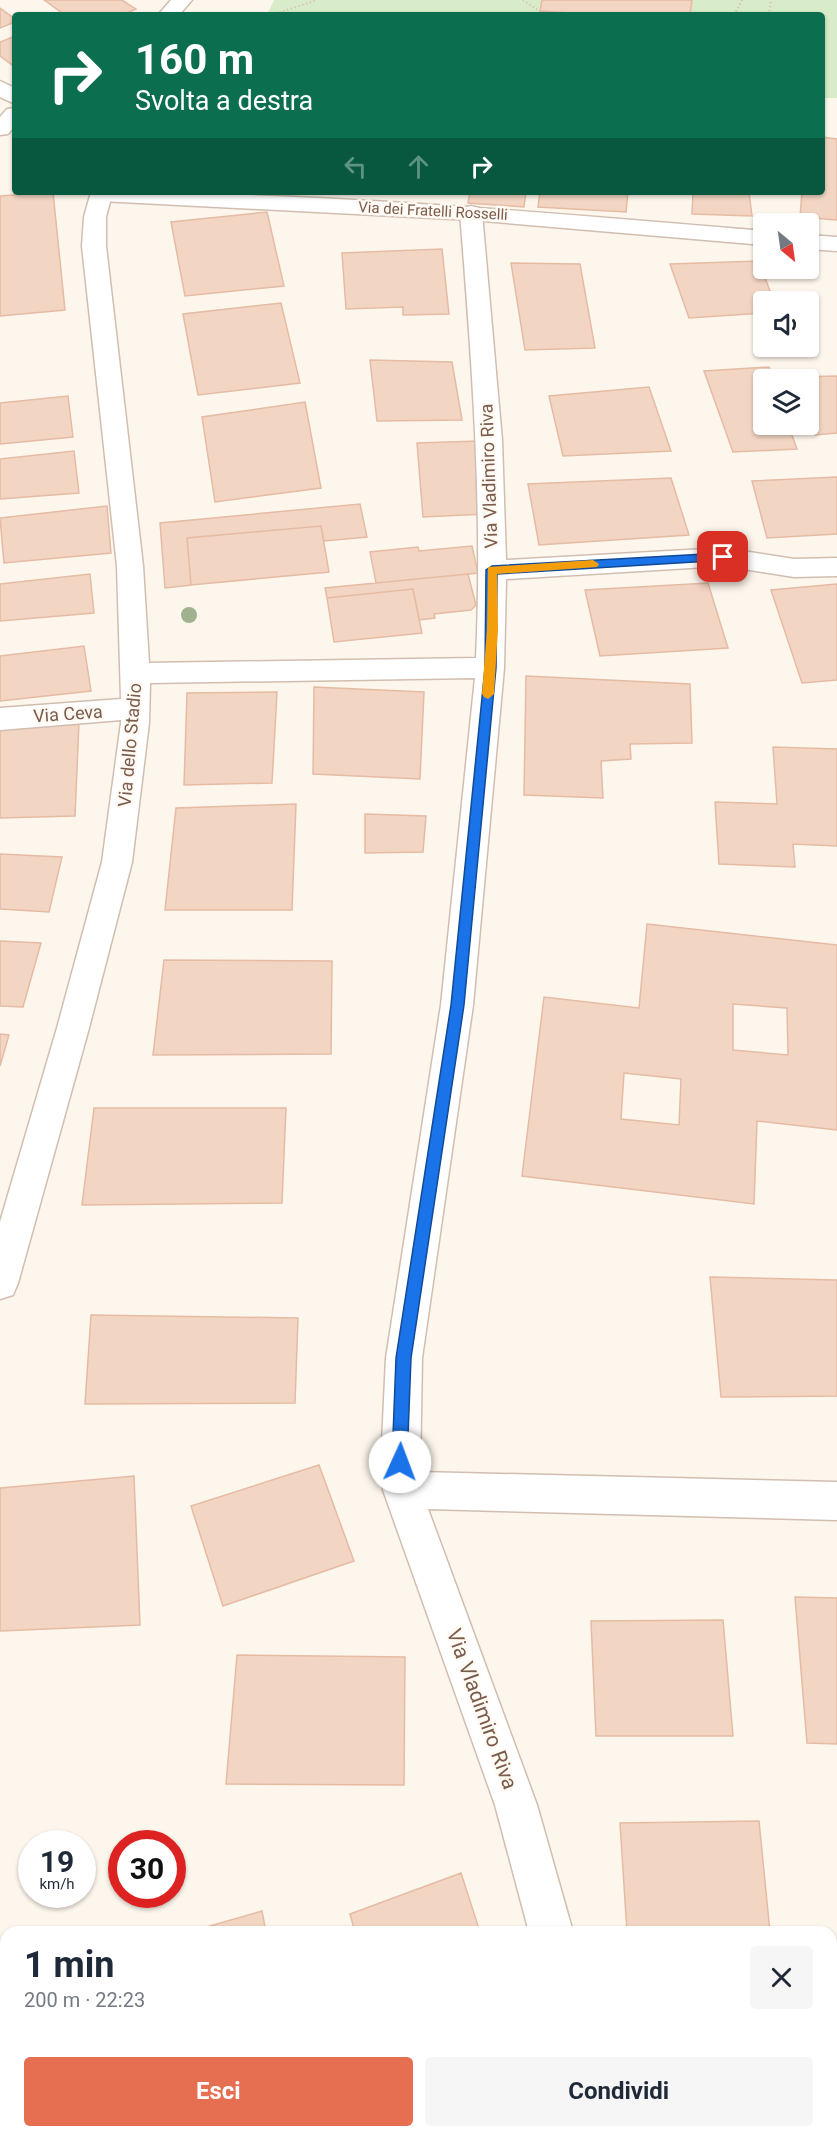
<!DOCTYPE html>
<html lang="it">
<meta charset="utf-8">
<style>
:root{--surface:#fff;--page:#f6f6f7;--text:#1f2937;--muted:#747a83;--accent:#e76f51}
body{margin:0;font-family:Roboto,sans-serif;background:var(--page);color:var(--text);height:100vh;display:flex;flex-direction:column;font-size:22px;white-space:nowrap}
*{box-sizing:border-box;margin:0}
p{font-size:20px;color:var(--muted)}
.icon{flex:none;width:33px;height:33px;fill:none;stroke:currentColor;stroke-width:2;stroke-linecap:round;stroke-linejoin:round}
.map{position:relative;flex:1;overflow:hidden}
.details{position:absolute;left:0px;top:1926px;width:837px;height:212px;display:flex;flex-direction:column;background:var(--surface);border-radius:18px 18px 0 0;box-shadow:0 2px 4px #0004}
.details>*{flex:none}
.top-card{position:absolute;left:12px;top:12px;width:813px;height:183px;border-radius:6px;box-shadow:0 2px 4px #0004;background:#0b6e4f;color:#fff;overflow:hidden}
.needle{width:39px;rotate:151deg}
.fabs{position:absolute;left:753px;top:213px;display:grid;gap:12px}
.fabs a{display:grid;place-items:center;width:66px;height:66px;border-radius:6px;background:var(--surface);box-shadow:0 2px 4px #0004;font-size:30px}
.speed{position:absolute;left:18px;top:1830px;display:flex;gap:12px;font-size:30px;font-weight:700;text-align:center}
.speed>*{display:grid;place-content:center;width:78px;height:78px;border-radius:50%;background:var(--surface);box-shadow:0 2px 4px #0004;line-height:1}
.speed small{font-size:15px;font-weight:400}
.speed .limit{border:9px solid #d22;background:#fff;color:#111}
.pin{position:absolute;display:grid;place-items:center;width:51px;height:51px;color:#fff;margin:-26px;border-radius:12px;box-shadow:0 3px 9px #0006}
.me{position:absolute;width:66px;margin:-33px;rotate:2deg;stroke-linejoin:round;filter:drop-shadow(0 0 4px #0008)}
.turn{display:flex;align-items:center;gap:21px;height:126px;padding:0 24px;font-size:27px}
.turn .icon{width:78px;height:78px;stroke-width:2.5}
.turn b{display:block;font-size:42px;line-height:51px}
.lanes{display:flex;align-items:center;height:57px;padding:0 24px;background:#0003;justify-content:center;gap:30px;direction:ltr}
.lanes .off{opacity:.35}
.round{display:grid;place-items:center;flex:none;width:63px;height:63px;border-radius:6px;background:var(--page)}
.head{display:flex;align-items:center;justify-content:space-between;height:102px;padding:0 24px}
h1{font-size:36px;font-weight:700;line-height:45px}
.action{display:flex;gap:12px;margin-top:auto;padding:12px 24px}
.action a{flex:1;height:69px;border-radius:6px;background:var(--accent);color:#fff;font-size:24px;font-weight:700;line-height:69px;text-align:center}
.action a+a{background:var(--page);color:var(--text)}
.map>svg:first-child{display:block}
.green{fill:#d8ecc9}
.building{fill:#f3d5c3;stroke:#e6bba3;stroke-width:1.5;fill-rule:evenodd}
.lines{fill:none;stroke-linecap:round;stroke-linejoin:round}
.minor-casing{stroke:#d1beb0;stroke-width:3}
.tertiary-casing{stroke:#d1beb0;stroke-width:3}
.path{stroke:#d9b8a5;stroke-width:2;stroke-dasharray:1 3;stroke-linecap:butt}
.minor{fill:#fff;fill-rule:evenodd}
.tertiary{fill:#fff;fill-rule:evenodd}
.tree{fill:#a0b28e}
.route{fill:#1a73e8;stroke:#114b97;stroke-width:1.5}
.slow{fill:#f59e0b}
.labels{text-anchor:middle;stroke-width:5;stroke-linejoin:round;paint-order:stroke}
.far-street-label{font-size:15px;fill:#7a5c4d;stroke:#fffaf3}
.street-label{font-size:18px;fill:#7a5c4d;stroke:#fffaf3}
.near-street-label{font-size:21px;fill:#7a5c4d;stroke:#fffaf3}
</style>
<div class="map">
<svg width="837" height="2137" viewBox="0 0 837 2137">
<rect width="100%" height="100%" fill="#fdf6ec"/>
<path class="green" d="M274 0H837V98H822V15H267Z"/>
<path class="building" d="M44 0H122L136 9 122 15H65Z
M542 0H692L690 15H597L540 11Z
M0 8 15 19V22L0 28Z
M15 36V67L0 56V42Z
M822 137 837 139V220L800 217 802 192H822Z
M53 192 65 310 0 316V196Z
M470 192H526L524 207 468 203Z
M540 192H628L626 212 538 207Z
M693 192H749L752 216 692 214Z
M267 212 284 286 185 296 171 222Z
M442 249 449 314 403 315V307L346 309 342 253Z
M759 261 774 302H764V313L689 318 670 264Z
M511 263 580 264 595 348 525 350Z
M281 303 300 383 198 395 183 314Z
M370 360 452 362 462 420 377 421Z
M769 367 773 380H764V424H788L797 449 733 452 704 371Z
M837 376V433L815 435 808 413V380H797V377Z
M649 387 671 451 563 456 549 396Z
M68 396 73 437 0 444V403Z
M305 402 321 488 215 502 202 417Z
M478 441 486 514 423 517 417 443Z
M74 451 79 493 0 499V459Z
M837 477V534L767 538 752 481Z
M671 478 689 535 539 545 528 484Z
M360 504 367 537 324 541 321 526 187 538 191 585 165 588 160 523Z
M107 506 111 553 4 563 0 518Z
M321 526 329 572 191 585 187 538Z
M472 546 478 573 376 583 370 552 418 547 419 551Z
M90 574 94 613 0 621V584Z
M468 574 476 605 471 610 434 614 435 618 419 620 413 589 327 598 325 588Z
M708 583 728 648 600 656 585 590Z
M837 584V680L802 683 771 590Z
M413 589 422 633 334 642 327 598Z
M84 646 91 691 0 701V656Z
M526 676 690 684 692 743 630 744 631 759 601 761 603 798 524 795Z
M314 687 424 692 420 779 313 774Z
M277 692 272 783 184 785 187 693Z
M79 722 75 816 0 818V728Z
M773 747 837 749V846L793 844 795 867 719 864 715 802 777 804Z
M296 804 292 910H165L176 808Z
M365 814 426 816 423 852 365 853Z
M0 854 62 857 49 912 0 909Z
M647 924 837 945V1130L757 1121 754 1204 522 1176 544 997 639 1008ZM733 1004 787 1008 788 1055 733 1050ZM624 1073 681 1079 679 1125 621 1119Z
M0 941 41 943 23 1007 0 1006Z
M164 960 332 961 331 1054 153 1055Z
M0 1034 9 1035 0 1066Z
M94 1108H286L282 1203 82 1205Z
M710 1277 837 1280V1396L721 1397Z
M91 1315 298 1318 295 1403 85 1404Z
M319 1465 354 1561 223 1606 191 1506Z
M134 1476 140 1625 0 1631V1488Z
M795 1597 837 1598V1744L807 1743Z
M723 1620 733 1736H596L591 1621Z
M237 1655 405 1657 404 1785 226 1784Z
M759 1821 770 1932H627L620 1823Z
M461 1873 480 1932H355L350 1914Z
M262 1911 266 1932H189Z
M831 2060H837V2137H707V2132H831Z
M142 2132H305L306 2137H143Z"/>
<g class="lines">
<g class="minor-casing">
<path id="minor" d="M0 81 15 88V104L0 97Z
M15 108V126L8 134 0 135V117L7 109Z
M91 192H111L112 194 106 217V246L143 566 149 663 476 658C483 509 472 361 460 213L463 208 471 206 479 208 482 213 502 440 506 560 723 548 794 559 837 558V576L794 577 723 566 506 579 504 668 473 1005 422 1358 420 1472 837 1482V1520L428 1509 537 1805 573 1932H529L495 1805 383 1490 381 1463 386 1358 441 1005 475 678 150 683 149 723 132 862 89 1028 18 1283 13 1295 0 1299V1222L57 1028 102 862 121 723V720L0 730V708L121 699 117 566 82 246 84 217Z
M583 2132H629L630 2137H584Z"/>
</g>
<g class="tertiary-casing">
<path id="tertiary" d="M171 0H192L179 15H158Z
M89 192C314 192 539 212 764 231V245L471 220 101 201 93 199Z
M808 235 837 237V251L808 249Z"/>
</g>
<path class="path" d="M523 0 545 15
M272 15 317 0
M734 15 742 0
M769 15 771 0"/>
<use href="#minor" class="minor"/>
<use href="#tertiary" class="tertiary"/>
</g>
<circle class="tree" cx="189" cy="615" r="8"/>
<path class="route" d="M723 553 727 554V560L497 574 496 668 464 1005 411 1358 407 1462 405 1468 400 1470 394 1468 392 1462 396 1358 451 1005 485 668 486 570 492 566Z"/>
<path class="slow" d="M593 560 599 564 597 567 497 574 498 629 494 694 488 699 484 697 482 694 487 629 488 567Z"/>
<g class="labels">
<g class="far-street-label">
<text transform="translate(433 211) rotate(3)" y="5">Via dei Fratelli Rosselli</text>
</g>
<g class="street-label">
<text transform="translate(489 476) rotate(-92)" y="6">Via Vladimiro Riva</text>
<text transform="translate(68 714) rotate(-4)" y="6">Via Ceva</text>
<text transform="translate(130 745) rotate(-85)" y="6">Via dello Stadio</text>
</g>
<g class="near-street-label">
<text transform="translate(482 1709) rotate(70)" y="7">Via Vladimiro Riva</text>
</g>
</g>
</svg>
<div class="fabs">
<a><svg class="needle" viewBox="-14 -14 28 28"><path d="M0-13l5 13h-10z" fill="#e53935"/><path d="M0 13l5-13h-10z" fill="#747a83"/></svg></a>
<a><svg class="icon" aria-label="sound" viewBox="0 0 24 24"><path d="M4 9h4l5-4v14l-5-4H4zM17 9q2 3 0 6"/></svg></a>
<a><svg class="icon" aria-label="layers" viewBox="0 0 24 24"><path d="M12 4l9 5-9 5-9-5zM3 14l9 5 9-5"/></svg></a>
</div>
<div class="speed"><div>19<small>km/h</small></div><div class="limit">30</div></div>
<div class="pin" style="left:723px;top:557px;background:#d93025"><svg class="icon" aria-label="arrive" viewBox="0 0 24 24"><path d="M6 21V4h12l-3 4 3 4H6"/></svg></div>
<svg class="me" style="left:400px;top:1462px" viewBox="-20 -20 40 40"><circle r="19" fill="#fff"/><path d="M0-13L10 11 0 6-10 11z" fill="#1a73e8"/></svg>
<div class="top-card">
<div class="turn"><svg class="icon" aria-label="right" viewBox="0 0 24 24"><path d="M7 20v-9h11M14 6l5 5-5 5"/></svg><div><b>160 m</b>Svolta a destra</div></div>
<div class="lanes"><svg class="icon off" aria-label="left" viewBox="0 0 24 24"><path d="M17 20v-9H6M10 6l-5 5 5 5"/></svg><svg class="icon off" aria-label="ahead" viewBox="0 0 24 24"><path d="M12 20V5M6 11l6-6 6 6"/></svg><svg class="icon" aria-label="right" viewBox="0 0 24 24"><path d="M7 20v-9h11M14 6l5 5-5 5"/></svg></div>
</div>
<section class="details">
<div class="head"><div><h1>1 min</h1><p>200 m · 22:23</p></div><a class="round"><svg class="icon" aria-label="close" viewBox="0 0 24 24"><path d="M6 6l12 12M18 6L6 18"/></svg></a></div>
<div class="action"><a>Esci</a><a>Condividi</a></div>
</section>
</div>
